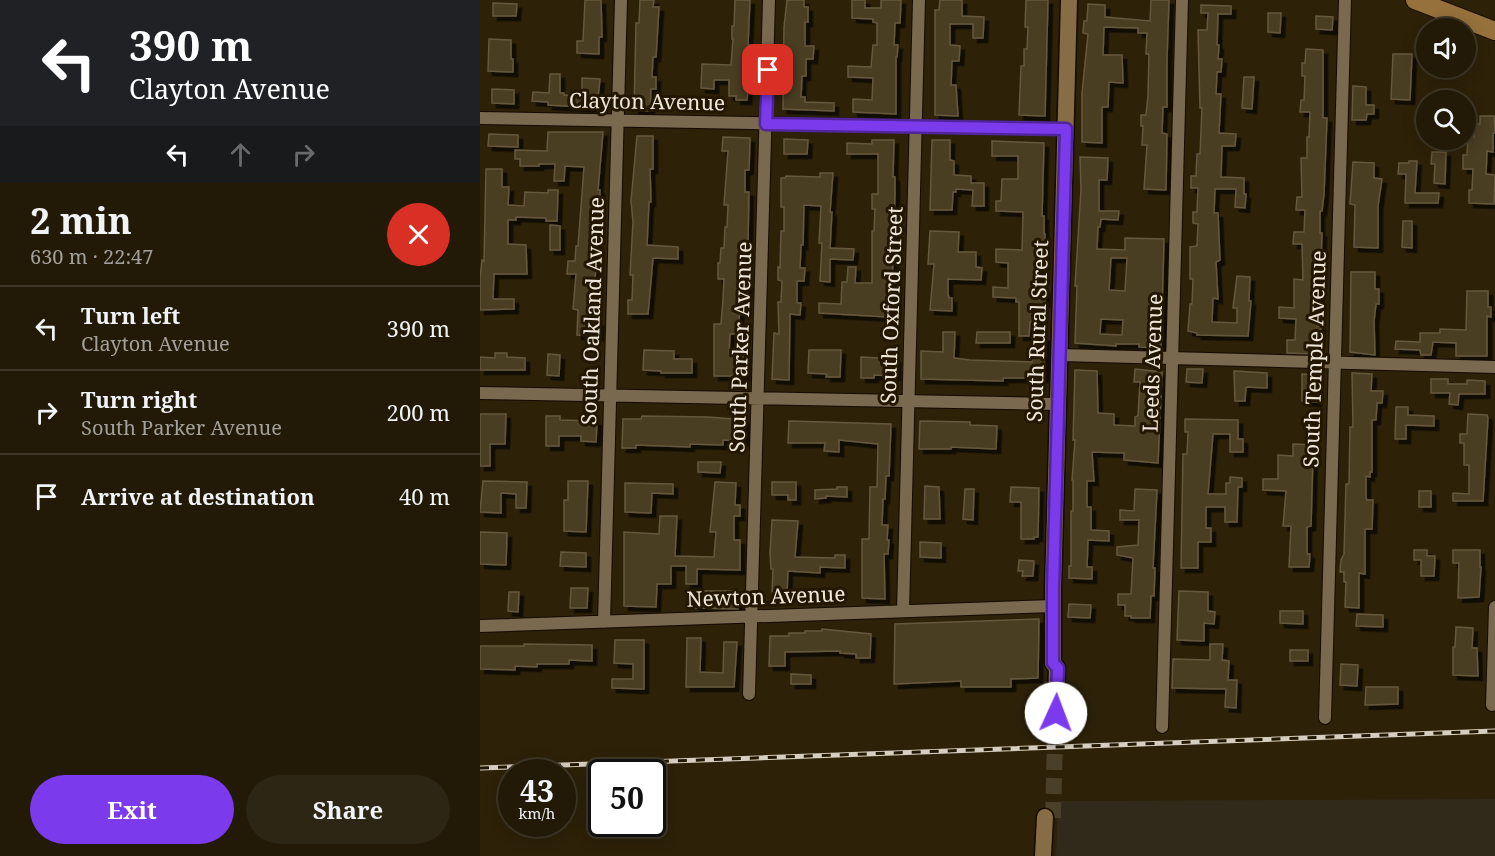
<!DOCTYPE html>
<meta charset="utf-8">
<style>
:root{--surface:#221906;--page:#2e2614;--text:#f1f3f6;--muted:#a2a09b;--line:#3f3828;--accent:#7c3aed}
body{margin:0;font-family:"Noto Serif",serif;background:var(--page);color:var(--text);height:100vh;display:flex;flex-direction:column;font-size:22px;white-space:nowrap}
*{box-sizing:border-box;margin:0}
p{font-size:20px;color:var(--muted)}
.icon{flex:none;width:33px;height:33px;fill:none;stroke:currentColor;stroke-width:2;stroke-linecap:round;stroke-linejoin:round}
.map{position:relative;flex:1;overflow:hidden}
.panel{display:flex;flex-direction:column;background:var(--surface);width:480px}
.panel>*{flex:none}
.top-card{background:#202124;color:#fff;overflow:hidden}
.tools{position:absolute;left:936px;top:18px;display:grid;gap:12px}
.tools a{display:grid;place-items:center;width:60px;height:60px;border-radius:50%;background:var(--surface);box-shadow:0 3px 15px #0003,0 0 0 2px var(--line);font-size:30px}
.speed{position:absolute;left:18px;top:759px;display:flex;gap:12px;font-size:30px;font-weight:700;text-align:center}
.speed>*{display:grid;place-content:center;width:78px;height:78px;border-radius:50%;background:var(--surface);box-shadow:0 3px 15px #0003,0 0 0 2px var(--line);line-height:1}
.speed small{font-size:15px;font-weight:400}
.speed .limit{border:3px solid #111;border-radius:9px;background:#fff;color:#111}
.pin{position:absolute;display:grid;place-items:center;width:51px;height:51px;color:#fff;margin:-26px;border-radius:12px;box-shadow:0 3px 9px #0006}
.me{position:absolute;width:66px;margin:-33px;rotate:2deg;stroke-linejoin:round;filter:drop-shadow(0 0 4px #0008)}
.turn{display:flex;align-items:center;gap:21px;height:126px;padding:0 30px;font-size:27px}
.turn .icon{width:78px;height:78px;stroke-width:2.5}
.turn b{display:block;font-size:42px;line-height:51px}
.lanes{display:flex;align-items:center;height:57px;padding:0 30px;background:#0003;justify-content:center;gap:30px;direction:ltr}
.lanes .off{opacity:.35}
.round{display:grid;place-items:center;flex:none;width:63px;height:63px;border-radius:32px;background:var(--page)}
.head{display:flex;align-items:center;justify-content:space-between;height:102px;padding:0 30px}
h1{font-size:36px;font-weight:700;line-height:45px}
.primary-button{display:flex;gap:12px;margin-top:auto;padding:12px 30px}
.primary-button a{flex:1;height:69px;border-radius:36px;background:var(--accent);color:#fff;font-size:24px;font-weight:700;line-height:69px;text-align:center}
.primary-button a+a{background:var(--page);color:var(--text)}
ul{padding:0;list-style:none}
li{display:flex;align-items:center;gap:18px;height:84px;padding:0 30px;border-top:2px solid var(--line)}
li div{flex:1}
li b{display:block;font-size:22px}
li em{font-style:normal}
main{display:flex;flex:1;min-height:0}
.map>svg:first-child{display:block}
.commercial{fill:#312919}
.building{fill:#493c23;stroke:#66583e;stroke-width:1.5;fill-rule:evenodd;filter:url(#shadow)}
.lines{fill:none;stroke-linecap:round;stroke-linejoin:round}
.secondary-tunnel{stroke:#4a3f27;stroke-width:16;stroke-dasharray:16 8;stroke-linecap:butt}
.minor-casing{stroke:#150a00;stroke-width:14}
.secondary-casing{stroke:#150a00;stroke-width:19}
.primary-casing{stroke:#150a00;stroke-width:20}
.minor{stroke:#78694f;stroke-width:12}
.secondary{stroke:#876d46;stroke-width:16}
.primary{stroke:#96713c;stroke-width:18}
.rail-casing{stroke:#d6cebf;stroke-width:5}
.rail{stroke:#231701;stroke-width:3;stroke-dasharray:9;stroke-linecap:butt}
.route-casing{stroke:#51269a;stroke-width:15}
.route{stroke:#7c3aed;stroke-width:10}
.labels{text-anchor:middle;stroke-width:6;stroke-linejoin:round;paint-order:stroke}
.street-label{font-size:21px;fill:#efe7d9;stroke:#231701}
</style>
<main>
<section class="panel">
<div class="top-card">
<div class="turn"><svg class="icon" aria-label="left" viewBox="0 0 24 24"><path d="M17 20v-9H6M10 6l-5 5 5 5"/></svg><div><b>390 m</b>Clayton Avenue</div></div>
<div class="lanes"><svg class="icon" aria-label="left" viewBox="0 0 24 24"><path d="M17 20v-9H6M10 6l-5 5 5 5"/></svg><svg class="icon off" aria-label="ahead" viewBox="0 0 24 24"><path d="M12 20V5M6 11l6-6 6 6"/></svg><svg class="icon off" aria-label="right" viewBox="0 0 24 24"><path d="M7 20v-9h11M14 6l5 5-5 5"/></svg></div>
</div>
<div class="head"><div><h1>2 min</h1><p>630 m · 22:47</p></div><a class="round" style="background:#d93025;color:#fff"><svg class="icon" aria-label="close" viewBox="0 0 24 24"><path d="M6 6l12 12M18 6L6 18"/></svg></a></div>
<ul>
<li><svg class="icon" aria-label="left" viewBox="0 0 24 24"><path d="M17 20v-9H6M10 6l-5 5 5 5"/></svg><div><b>Turn left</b><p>Clayton Avenue</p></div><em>390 m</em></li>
<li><svg class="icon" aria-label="right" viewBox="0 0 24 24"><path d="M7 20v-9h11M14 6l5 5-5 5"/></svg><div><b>Turn right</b><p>South Parker Avenue</p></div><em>200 m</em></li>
<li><svg class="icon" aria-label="arrive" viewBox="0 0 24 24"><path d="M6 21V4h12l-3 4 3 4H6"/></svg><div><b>Arrive at destination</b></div><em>40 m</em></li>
</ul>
<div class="primary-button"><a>Exit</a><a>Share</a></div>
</section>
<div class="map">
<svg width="1015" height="856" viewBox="0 0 1015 856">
<defs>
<filter id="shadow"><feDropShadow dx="4.5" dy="4.5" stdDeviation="0" flood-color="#0009"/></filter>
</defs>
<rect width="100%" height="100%" fill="#2d2108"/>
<path class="commercial" d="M1015 799V856H576L578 801Z"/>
<path class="building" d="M105 0H121L122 37H119V54L97 53V41H103Z
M160 0H174L173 7H179L176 57H173L172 77H176V89H171L170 111 154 110 156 23H159Z
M255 0H270L268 45H272L271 76 270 88H268L267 100H256V96H249V80H234V89L221 88 222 64 251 65 253 39H252V26H254Z
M307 0H324V7H328V22H325V46H334L333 59H326V76H322L321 97H325V102L354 103V111L303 109 304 27Z
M372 0H385V8H401V0H421L420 23H415L414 45H418L417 57H416V114L373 112V99L392 100 393 78 368 77V66L391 67 393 45H397V23L393 22V19L372 18Z
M460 0H482V16L504 17 503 38H493V24H470V45L480 46 479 61H472L471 85H476L478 116 455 115V10H459Z
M546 0H568L565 116 539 115 541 66H544V49H547L548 27H545Z
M671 0H689L687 59V107H683L682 133 687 134 686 190 664 189 667 145H662L663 126H661V115H666L668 95 669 54H666L667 33H658V28L624 27 623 55H642L643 83 629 82 628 107H622V143L602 142V93L608 34 603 33 604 21H607L608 4 625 5V17L670 21Z
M13 3 37 4 36 16H13Z
M721 5 751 6V14H738L737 45H739L738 59H742L741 72H737L736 94H741L739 133 756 134 755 146H742L741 177 764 178V194H766L765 208 755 207 756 189H735L734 213H738L740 260 736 262 738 299 733 298 732 322 757 323V308H753L757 276 770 277 769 301H771L768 336 717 335V333L708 331 710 304H712L713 279H710V247L717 246 718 224 713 223V212H717L718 188H711V176H716L717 154H720L722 108H720L718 30H727L728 13H721Z
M788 13H801L800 33 788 32Z
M836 16 853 17 852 30 836 29Z
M9 39 31 40V59H33V72L8 71Z
M826 49 843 50V118H847L844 194 842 211H840V233H842L840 291 839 305H837L836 323 837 326H841L838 352 836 354 807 353V340H815L816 319 799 318V307L814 308V279L823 280 822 244H813L814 232H824L825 210H816L817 197H822L821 158H827V137H829L830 112H820L821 100H824L825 76H822V63H825Z
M913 54H932L930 100 911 99Z
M70 74H80V93H84V95L102 96V78L120 79 117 108 68 105V102L52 101 53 92 69 93Z
M764 77H774L772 109 762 108Z
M873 86 886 87V105H894V114H887L886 120H872Z
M12 89 34 90V104L12 103Z
M1000 116H1014L1015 133H1013V152L1007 151 1006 174 1015 175 1014 204 989 203V190H992L993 169H983V155H987L988 137H994V124H1000Z
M68 132H123L118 190H120L119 239H117L115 283V322H119V336L97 335 98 310 93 309 96 274H87L88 261H95L96 246H98L104 167 85 166 84 181H74L75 164H59V166H40V159H35V150L67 151Z
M9 134 38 135V147L8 146Z
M157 136H173V169H170L171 202H169L167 245 198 247V259L173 258 168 314H148V300H152L153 275H150L153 222 151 201Z
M243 137 270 138 269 170H265V192H269L268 241H265L264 263 265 284H268L267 298H260L259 323H262V334H250L249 354 266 355 265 376H234V324H241L243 300 244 279H238V263H240L241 248H244L245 227H247L248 205H244L248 151H242Z
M304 139 328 140 327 154H304Z
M392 140H414L413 177H415V194L412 289 408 317 339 313V303L361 304 362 282H367L368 267H376L375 283H392V231H394L395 209H392V194H398V154H367V143L392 144Z
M452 140H470V160L474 161V175L491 176V183H504V206H492L493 190 476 189V192H473L472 210H450Z
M512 141 564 143 562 216H564V234H565V265H559L558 289H565V303H563V322H550L549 336H539V302H536V298L513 297V287L528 288V263L516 262V249L542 250 543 212 516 211V201H521L522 179H538V156H512Z
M952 152H966L965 184 954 183 955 164H951Z
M600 157 628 158 627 180H619V211H639L638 220 621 219 620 227H618L617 249 645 250V238L684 239 681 348 659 347V344H636V346L595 343 597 286H595L601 190ZM631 258H647L645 291 629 290ZM621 319 643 320 642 335 620 334Z
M929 161H937L935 193H959L958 203H925L926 174H918L919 163H929Z
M873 162 894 163V178L902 179 898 206V248L874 247 875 205 870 204Z
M6 169H22V187H29L28 205 44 206 45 192 68 193V190H78L77 221H66V218L36 217V220H28V244L46 245 47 274H14L13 296V299H34V309L0 310V278L2 260 4 261Z
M340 173H353L350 212H352L350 248 374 249 373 260 350 259V282L340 281 342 243H339L341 206 324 205 323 245H321L320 268H325L324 281H317V303H321L320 315 310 314 309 380 292 379 294 333 299 334 298 302H301L302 281 298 280V267L300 268 301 231H304V207H301V178H305L306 176 340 177Z
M923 221H932V248L922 247Z
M70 225 80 226V250H70Z
M450 231 479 232 478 252H496V267L502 268 501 280 468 279V294L469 298H472V311L450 310 454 264H448Z
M871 272H895V289H899V304H896L894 321 895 355 870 352Z
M987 291H1008V307H1011V317L1007 316V356H976V343L953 342 951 355H941L940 350 915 349 916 341 940 342V333H960V329L986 330Z
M463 332H475L474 358 490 360 552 362V337H565L564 378H523V381L441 379V351L463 352Z
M497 332H530V343H496Z
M164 350 194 351V359H212V373H181V371L163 370Z
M329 350H361L360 377H346L347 374 328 373Z
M15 353H27V357L45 358V370H0V357L15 358Z
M68 354 80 355 79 376 67 375Z
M381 357 416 359V376L394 375V378H381Z
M655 369 682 372 678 463 644 460V453L612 452 614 481H607V507H611V530L629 531V541L608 540 607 567H612V579L589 578V566H591V511H593V480H592L595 440H593L595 370 617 371 618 413 634 414V425L655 426V417L658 416 660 382H654Z
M707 369H723L722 383 706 382Z
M754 371 787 373V388L766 387 765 401H755Z
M872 373 892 374 891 391H903L902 403H897L896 420H892V472H890V477L886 476V498L887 500H893L892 529H885V574L879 573V608L865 607 866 582H864V572H860L861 560 864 554 866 484H869L870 427H873Z
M822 374 838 375 837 402 822 401Z
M951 379H968V384H987V380L1005 381V394H979L978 405 969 404 970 393H951Z
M916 407H928V415L954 416V426L926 425V439H915Z
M0 414H26L25 444H10V466H0Z
M988 414 1007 415 1008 418 1003 501H973V493L989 494V465H984V443H980V434H987Z
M66 416H80V420L117 421 116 442 101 441V436H79V446H66Z
M162 416 228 417 265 420 264 441 243 440V445L210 444V447L156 445V448H142L143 419H161Z
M705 419 758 420V439H763V452H750V434H733L728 494H746V483H750V477L762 478V487H758L757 522H745V507H726V528H731V542H718V568H701L703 454H707L708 432H705Z
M309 421 411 424 409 476H406L405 499H403L402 525H408L407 540H409L408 554H404L405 599 382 598V539H389L390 487H397L398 444 359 440V452L344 451 345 443H308Z
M440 421 490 422V425L517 426 516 449 471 447V449H439Z
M813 444 836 445 835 456H833L831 526 827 527V554H830L829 567H809L811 526H803L806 491 783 490V479H798V455L813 456Z
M218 462H241L240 473 218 472Z
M3 481 47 482 46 508H36V494L21 493V513L0 512Z
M88 481H108L106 532 84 531V500H88Z
M235 482 256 483 255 505H260V516H254V540H260V570L217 569V584H206V566H191V584H177L176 607 144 606V532L179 534 180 516H197L195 556 234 557 236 532H230Z
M292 482H316V500H308V495H292Z
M145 483 193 484V494L172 493 171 513 145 512Z
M445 486 459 487 460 519H444Z
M357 487H367V497L346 496V498L335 499V490L357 489Z
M531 487 559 488 558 537H554V539H541V502H530Z
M485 489H494L493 520 483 519Z
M655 489 677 490 673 568H675L674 596H671L670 618H651V616H645V605H638V594H651L653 558 637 555V547L658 545 659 520H640V510L654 511Z
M939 491H951V507H939Z
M292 520 318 521 315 557 355 558V555H365V568L340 567V573L308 571 307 593 292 592 293 569H291L290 553Z
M0 532 27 533 26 565 0 564Z
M440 542 461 543V558L440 557Z
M934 550H947V556H955L954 576H941V560H934Z
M973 550H1000V567H1001L999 597 978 598 979 563H973Z
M81 552 106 553V567L80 566Z
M539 560 554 561 553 576H542L543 571H538Z
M91 588H108L107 608H90Z
M215 591H258V609L215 608Z
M699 591 728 592V611L735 612 734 624 724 623V641L697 640Z
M29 592H39L38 612 28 611Z
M589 604 611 605 610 618 588 617Z
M800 611H823V624L800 623Z
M877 614 903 615V627L876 626Z
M559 619 558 678 531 679V687H481V681L414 684 415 624Z
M976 627 993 628 992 648H997L998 676 973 675V647H975Z
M342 629 391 634 390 658H376V654L360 653V651L305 652V666H289L290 636H309V633H325V631H342Z
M207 638H221L220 672 243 673 244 642H257L254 687H206Z
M135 640H164V689L132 688V679H153V664L134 663Z
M44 644 112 645V661L89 660V664H57V667L35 666V670L0 669V646H44Z
M730 644H743L742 660 749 661 748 680H757L756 708 745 707 746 689 692 688 693 659 730 660Z
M810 650H828V661H810Z
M861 664 878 665 877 686 860 685Z
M311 674 331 675V684H311Z
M886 687H918V704L885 705Z"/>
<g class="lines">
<path class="secondary-tunnel" d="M573 818 575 736"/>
<g class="minor-casing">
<path id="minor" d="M0 118 586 129
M580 355 1015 367
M0 393 578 404
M423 611 439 0
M124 622 141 0
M0 626 574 606
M269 694 289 0
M1012 705 1015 607
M845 718 865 0
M682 727 702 0"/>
</g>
<g class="secondary-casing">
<path id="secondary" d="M575 736 577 668 573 663V589L589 0
M563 856 565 817"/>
</g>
<g class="primary-casing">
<path id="primary" d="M935 0 1015 31"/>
</g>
<use href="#minor" class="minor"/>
<use href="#secondary" class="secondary"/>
<use href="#primary" class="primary"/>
<g class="rail-casing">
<path id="rail" d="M0 768 1015 731"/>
</g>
<use href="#rail" class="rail"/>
</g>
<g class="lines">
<g class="route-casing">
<path id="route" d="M288 70 286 124 586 129 573 589V663L578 668 576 713"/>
</g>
<use href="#route" class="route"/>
</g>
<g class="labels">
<g class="street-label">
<text transform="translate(167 102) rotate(1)" y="7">Clayton Avenue</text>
<text transform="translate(412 305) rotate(-88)" y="7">South Oxford Street</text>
<text transform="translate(113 311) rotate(-88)" y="7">South Oakland Avenue</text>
<text transform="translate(558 331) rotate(-88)" y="7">South Rural Street</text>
<text transform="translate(261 347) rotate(-88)" y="7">South Parker Avenue</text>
<text transform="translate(835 359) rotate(-88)" y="7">South Temple Avenue</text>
<text transform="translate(673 363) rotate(-88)" y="7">Leeds Avenue</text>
<text transform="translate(286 597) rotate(-2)" y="7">Newton Avenue</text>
</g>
</g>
</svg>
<div class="tools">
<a><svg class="icon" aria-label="sound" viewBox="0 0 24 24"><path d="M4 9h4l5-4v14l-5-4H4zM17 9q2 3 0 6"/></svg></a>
<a><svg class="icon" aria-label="search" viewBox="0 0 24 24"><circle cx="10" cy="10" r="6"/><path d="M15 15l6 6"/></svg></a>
</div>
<div class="speed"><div>43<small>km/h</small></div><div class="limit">50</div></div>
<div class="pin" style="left:288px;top:70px;background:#d93025"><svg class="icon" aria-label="arrive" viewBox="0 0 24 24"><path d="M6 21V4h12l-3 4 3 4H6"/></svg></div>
<svg class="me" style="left:576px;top:713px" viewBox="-20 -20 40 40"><circle r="19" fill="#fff"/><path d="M0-13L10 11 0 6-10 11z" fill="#7c3aed"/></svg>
</div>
</main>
